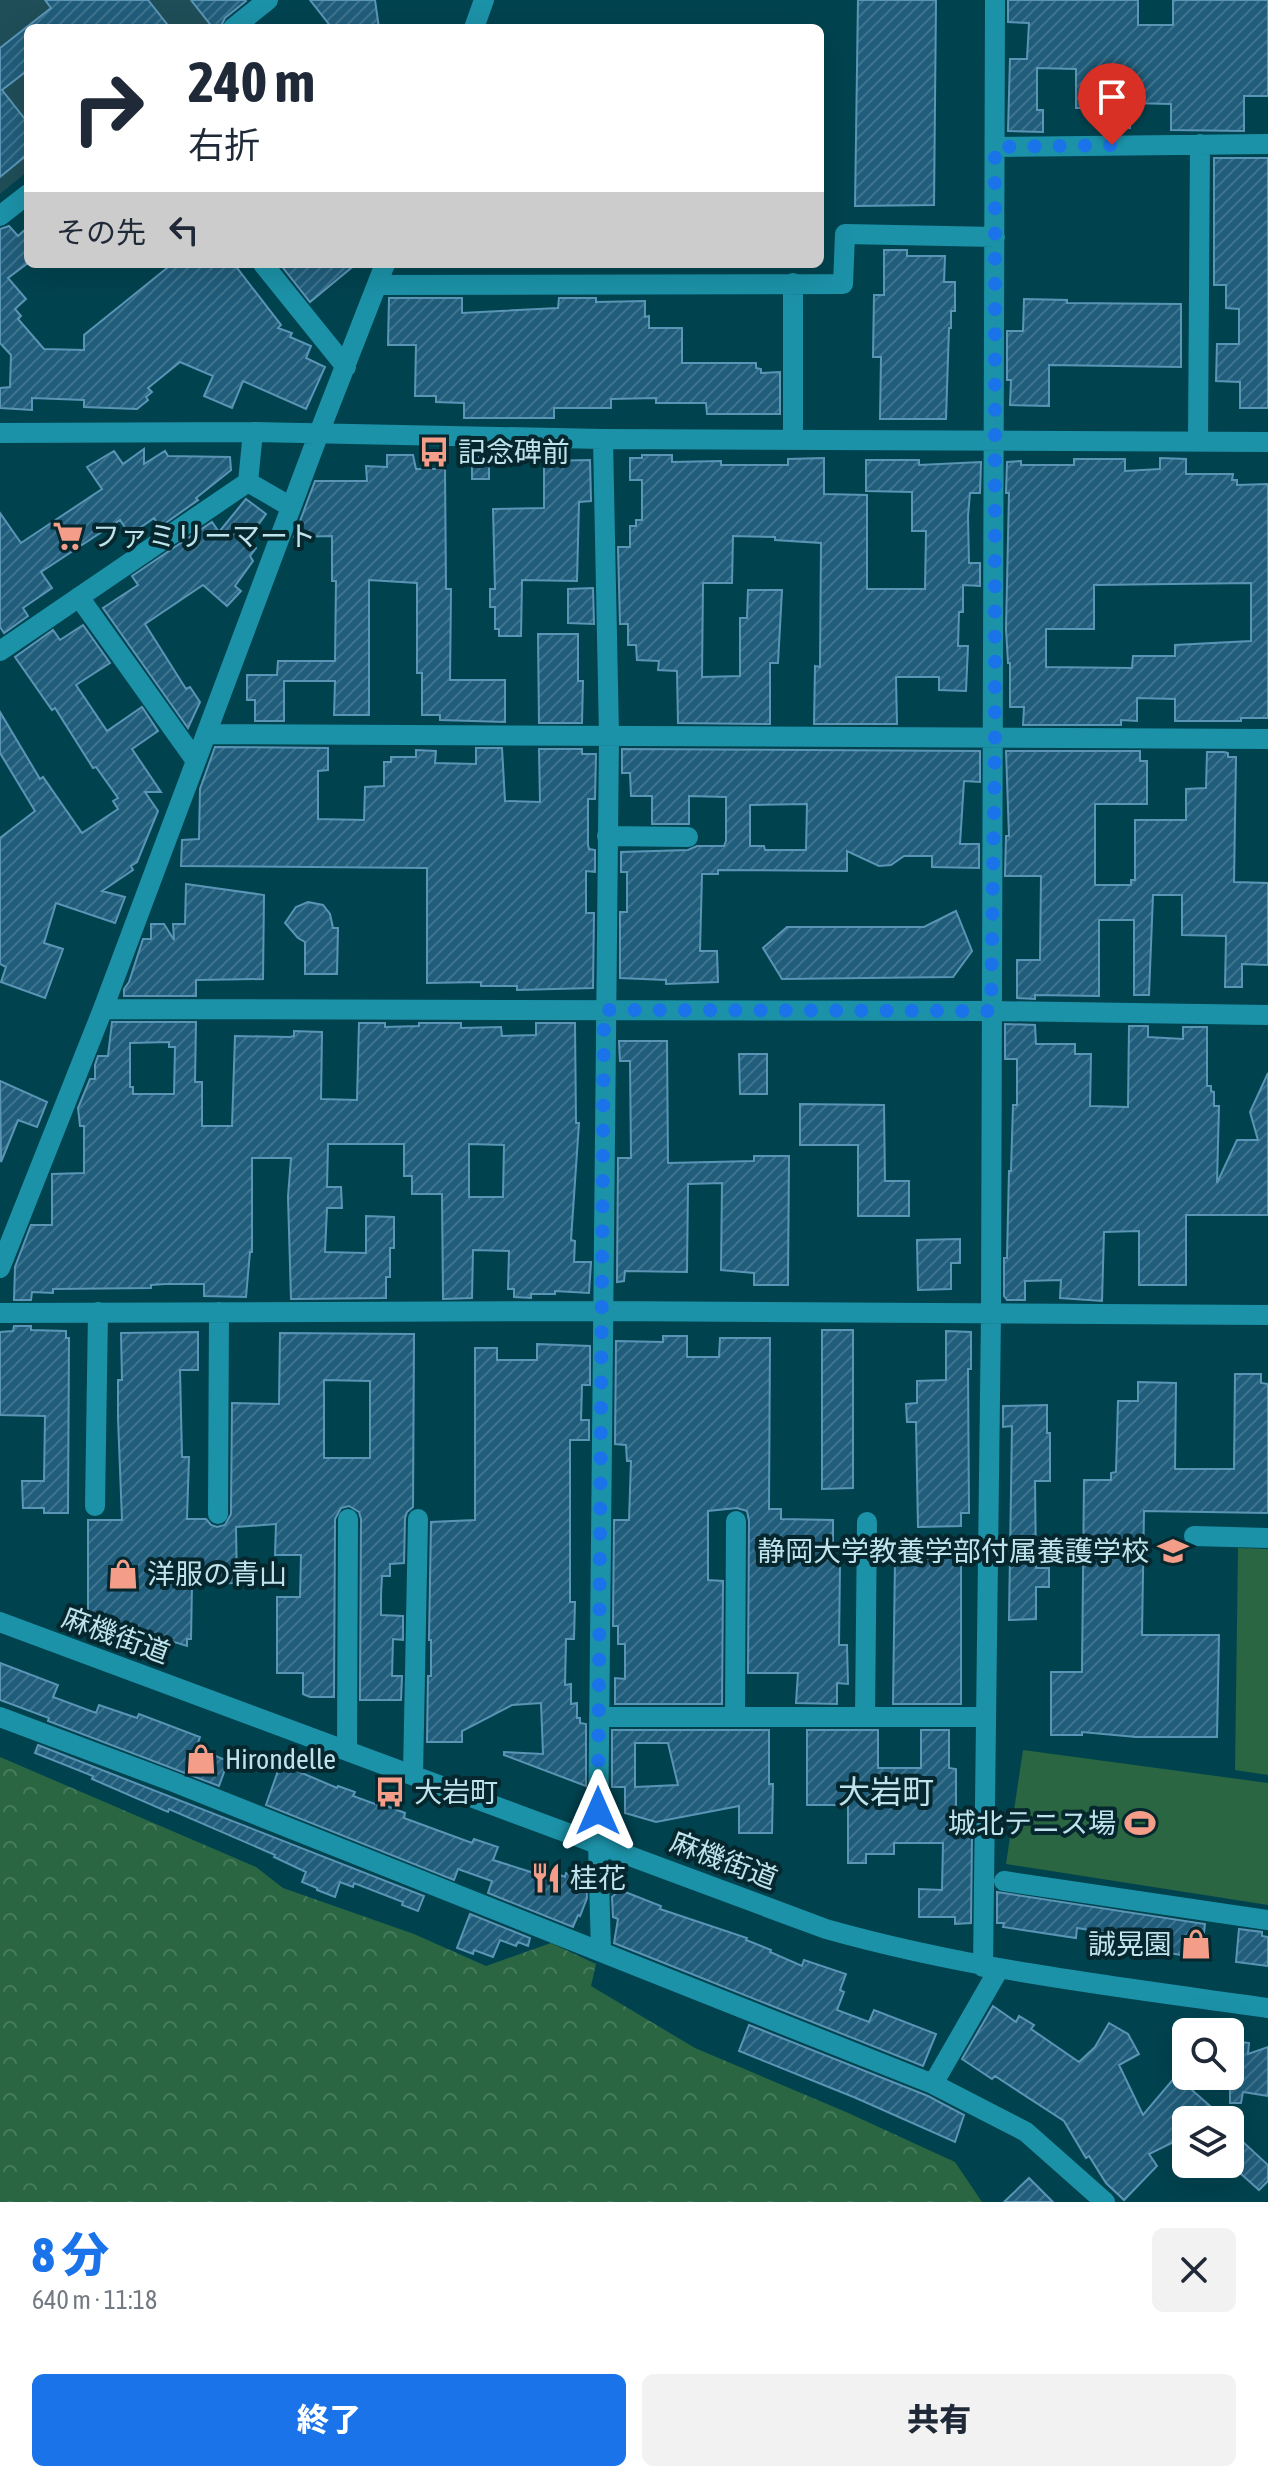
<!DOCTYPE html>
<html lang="ja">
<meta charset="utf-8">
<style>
:root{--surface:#fff;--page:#f2f2f3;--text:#1f2937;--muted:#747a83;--accent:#1a73e8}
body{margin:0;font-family:"Asap Condensed","Noto Sans JP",sans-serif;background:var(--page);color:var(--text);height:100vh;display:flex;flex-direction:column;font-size:30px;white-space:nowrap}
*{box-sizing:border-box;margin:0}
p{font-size:26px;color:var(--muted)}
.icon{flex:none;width:44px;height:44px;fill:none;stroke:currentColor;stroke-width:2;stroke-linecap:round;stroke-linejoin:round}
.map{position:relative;height:2202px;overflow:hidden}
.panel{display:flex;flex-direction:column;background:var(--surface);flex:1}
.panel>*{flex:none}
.guide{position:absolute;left:24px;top:24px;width:800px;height:244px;border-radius:12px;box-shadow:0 8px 32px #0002;background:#fff;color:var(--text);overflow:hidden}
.controls{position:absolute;left:1172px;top:2018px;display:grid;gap:16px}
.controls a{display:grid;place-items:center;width:72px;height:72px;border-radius:12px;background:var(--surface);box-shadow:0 8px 32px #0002;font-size:40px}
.pin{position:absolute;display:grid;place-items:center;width:68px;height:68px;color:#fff;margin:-82px -34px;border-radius:50% 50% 50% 0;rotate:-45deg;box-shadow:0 0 8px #0007}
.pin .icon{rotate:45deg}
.me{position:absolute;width:88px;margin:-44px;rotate:0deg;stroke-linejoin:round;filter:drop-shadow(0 0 6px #0008)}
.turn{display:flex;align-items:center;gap:28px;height:168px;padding:0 32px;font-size:36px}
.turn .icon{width:104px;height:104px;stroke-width:2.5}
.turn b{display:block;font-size:56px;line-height:68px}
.then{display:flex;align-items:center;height:76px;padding:0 32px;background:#0003;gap:16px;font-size:30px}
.round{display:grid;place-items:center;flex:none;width:84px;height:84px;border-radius:12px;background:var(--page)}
.summary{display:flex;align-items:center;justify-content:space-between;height:136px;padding:0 32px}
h1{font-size:48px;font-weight:800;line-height:60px;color:var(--accent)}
.cta{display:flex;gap:16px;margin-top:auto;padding:16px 32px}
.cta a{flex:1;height:92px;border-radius:12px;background:var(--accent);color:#fff;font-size:32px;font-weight:800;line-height:92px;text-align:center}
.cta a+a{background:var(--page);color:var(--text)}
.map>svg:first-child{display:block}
.built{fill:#1f4e58}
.forest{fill:url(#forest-crowns)}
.green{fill:#296641}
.building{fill:url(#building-hatch);stroke:#5b95b6;stroke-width:2;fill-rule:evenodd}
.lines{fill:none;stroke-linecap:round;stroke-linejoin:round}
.minor{stroke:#1c92a8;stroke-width:20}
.route{stroke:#1a73e8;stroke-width:14;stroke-dasharray:0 25.2}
.labels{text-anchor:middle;stroke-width:8;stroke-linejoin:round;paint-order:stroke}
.poi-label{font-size:28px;fill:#bfe3ec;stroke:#06272d;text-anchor:start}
.street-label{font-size:28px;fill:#bfe3ec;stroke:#06272d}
.quarter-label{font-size:32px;fill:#bfe3ec;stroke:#06272d}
</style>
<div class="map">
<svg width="1268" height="2202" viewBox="0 0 1268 2202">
<defs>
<pattern id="forest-crowns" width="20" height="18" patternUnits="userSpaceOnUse" patternTransform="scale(2)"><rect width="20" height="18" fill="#296641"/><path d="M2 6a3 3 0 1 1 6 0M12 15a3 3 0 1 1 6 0" fill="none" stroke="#467c5d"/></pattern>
<pattern id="building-hatch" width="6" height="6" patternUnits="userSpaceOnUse" patternTransform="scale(2)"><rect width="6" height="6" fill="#205d7b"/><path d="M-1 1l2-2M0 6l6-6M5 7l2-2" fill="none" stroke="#3f748e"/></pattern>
</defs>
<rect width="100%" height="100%" fill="#00434f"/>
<path class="built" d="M0 0H237L203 28H28V171L0 194Z"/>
<path class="forest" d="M0 1757 256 1867 283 1888 414 1934 486 1966 551 1943 596 1964 591 1986 695 2048 846 2112 955 2162 982 2202H0Z"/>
<path class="green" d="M1238 1548 1268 1549V1775L1235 1770Z
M1023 1750 1268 1783V1905L1006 1864Z"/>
<path class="building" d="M45 0H148L170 28H28V70L2 90 28 123V154L0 177V48L51 8Z
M191 0H245L246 1 225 18 220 28H213Z
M310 0H375L379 28H332Z
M858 0H936L934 205 855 206Z
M1008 0H1138V25H1173V0H1268V96H1244V131L1171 130V104L1130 103V128L1110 127V108H1076V69L1037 68V110H1043V132L1008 131 1010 59H1027L1029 23 1008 22Z
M1214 158H1268V408H1240V382L1216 381 1217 344H1239V309L1226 308V285H1214Z
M9 226 18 236 28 227V263L8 278 26 299 15 309 21 316 18 319 44 349 84 350V335L172 264H234L281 325 278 328 292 333 290 337 311 346 306 358 325 367 306 409 243 381 232 408 204 396 213 376 180 362 148 388 152 392 146 397 148 400 137 409 84 407V400L32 398V410L0 408V388L10 387 11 355 0 343V229Z
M884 250H907V256H945L944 282H955V311H951V328H949L946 419H880L881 357H873L874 295H884Z
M280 264H356L310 302Z
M389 298H462V313L558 308 559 298H596V302L645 301V317L649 316V328H682V363H756V368L761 369V373L780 372V414H707L706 403H656V398L611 399V408H554V418H464V403L436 402V396H415L416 345H388Z
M1024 299 1067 300V303L1181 304V367L1049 365V406L1010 405 1011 380H1007V331H1023Z
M144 449V464L165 451 168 456 230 457 231 470 196 498 198 500 160 527 154 518 130 535 120 520 41 572 52 588 23 608 28 616 4 633 0 627V513L21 543 102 489 87 467 114 451 123 464Z
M387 455H413L416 469H445L446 589H451L450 680H505V722L440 720V715H422V673H417V583L369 580V715H334L335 681H284V721H255V700H247V675H277L278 661H335L336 581H332V536L294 537 315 481H367L366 466 387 467Z
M642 455H672V462L721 461V465H788V459L824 458V494L867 495V589H925L926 531H912V492L866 491V460H919V465L981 462 980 493H970L968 516 969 563H980V586L963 585V612H959L958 646H968L966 691 939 690V677H896L897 724H814L815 666 820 667 821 543 775 540V537L733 536 732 583H703L702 677 740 676V618H747L748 590H782L778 663H770V724L678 723 677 671 658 670 659 661 637 660 636 645H628V624H620L618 547H630V526H636V520H642V480H630V458H642Z
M472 457H489V479H472Z
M1160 458 1186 459V474H1233L1232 480H1237V485L1268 484V718H1241V721H1175V699L1137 698V721L1121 720V725H1023L1024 707H1010V663H1008L1006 629 1009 493H1006L1007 462 1021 461V465H1074V459H1125V471L1160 469ZM1251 583V641L1175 645V656H1133L1132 668 1046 667V629H1094V585Z
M590 460 591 501 579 502 577 581 522 580 521 636H499V629H495V607H490V589H495L493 509 544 508V461Z
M246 499 266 514 246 542 256 548 250 556 253 561 235 586 241 591 227 606 203 585 145 624 186 689 190 687 200 702 188 728 103 608 138 585 132 576 212 522 219 532Z
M593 588 594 624 568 623V589Z
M83 625 110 663 76 685 107 731 142 707 158 731 132 749 161 792H145L158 811 137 862 131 866 133 870 102 891 125 897 115 923 56 903 44 943 63 949 45 998 1 982 6 967 0 964V838L35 811 0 753V712L40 779 43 777 82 833 118 809 113 801 118 798 96 767 93 768 55 708 52 710 15 657 53 630 60 640Z
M538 634H578V681H583L582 723H539Z
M215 747 328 748V770L318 771V819L364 820 365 787 384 786V762H391V757H416V750L436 751 435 763 476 764V748H502L505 801 540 802 539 749H582V754H596L595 799H588V845L589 849 595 850V872L586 871V913H594L593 988 517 990V986H481V982L427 983V868L181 866 182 840 199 839 200 789Z
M622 749 980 751V782L964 781 960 844H979V868L932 867V856H904L891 865 879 866 847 851V871L718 870V874H702L700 951H717L718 982 666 984V980L620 978V912H627V872H621V852L688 850 697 846H724L726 841V797L689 796V824H652V796H631L630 773H622ZM807 804 806 850H765L764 846H750V805Z
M1006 751H1140V761H1147V804H1095V885H1131V880H1135V820H1186V789L1206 788 1207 752H1224L1228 753V757H1236L1234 882 1268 883V965L1242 964V987H1225L1226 936 1182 935V895H1153L1149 995H1134V920H1099V996L1035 995V999L1017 998V960H1040L1041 876H1005L1006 836H1009Z
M186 884 264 895 263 979 196 980V996H124V989L129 982 143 939H151V924H164L174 940 173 924H185Z
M308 902 323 905 330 914 333 928H338L337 974H305V942L298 938 285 923 296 907Z
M956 911 972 951 953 977 782 979 763 948 787 927H924Z
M112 1022H196L195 1082H202V1126H232L235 1036 290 1037 294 1036V1031L322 1032 321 1099 357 1100 359 1023H385V1027L419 1026V1023H461V1028L501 1027 502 1036 536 1035V1023H575L576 1123H579L571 1240 575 1241 574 1262H591L589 1293 555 1291V1294H531V1298L514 1297V1289H508L509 1251 473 1250 472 1298 443 1299 442 1194H412V1176H404V1144H328L327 1187H341L342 1208H327L325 1252 366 1253V1216L394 1217V1248H390V1277H386V1298L291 1299 288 1197 291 1158H252V1252H250L246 1297 204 1296V1284H165L151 1285V1288L53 1289V1293L32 1292 31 1300H14L15 1267 31 1225H52V1174L84 1173V1126H80L78 1108 90 1079H95V1065L98 1056H108ZM169 1042V1047H175L174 1094H133V1087H130V1043ZM469 1144 504 1145 503 1197H469Z
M1005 1024 1035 1025 1036 1044H1075V1054H1091L1090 1106 1128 1107 1129 1026H1148V1037L1183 1039V1027H1207V1086H1211V1091L1214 1092V1106H1219L1217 1183 1237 1140H1258L1250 1112 1268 1073V1215H1186V1285H1139V1231L1104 1232 1102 1301 1060 1298 1061 1280 1025 1281V1300H1007L1004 1296V1258H1007L1009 1171H1011L1013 1105H1017V1059H1005Z
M619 1041H667L668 1163 754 1161V1156H789L788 1285H754V1273L721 1270 722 1183 688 1184 687 1272 625 1271 624 1281 617 1282 618 1158H631L630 1061H620Z
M739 1054H767V1094H740Z
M0 1081 47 1102 37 1127 18 1120 1 1162Z
M800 1104 884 1105 885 1181H909V1216H858V1145H800Z
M960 1239V1263H951V1289L918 1290 917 1240Z
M14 1326H31V1330L66 1331V1338H69L68 1513H44V1508H23L22 1481H44L45 1416 0 1415V1332L13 1331Z
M822 1330H853V1488L822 1489Z
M946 1331 971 1332V1369H968L969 1513H961V1526L918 1527 916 1422H907L906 1404 917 1403V1381L946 1380Z
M198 1332V1370H180L182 1457H189L187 1519H206L211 1525 217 1527 225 1525 231 1514 232 1403 279 1404 280 1333 414 1334 413 1507 407 1512 405 1518 404 1563 390 1564V1576H382L381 1595V1615L403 1616V1640L393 1639 392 1676H402L401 1700H360L361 1519 359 1512 349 1506 341 1508 335 1519 334 1697H310L303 1694V1673H277V1597H300L301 1555H275L276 1524 236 1527 237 1583 192 1584 191 1639H187V1646L158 1637V1642L88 1616V1520H122L118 1418V1380H122L121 1333ZM324 1380 370 1381V1458H324Z
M663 1336H687V1357H719L720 1338H770L769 1509H781V1519L833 1520V1563H840L839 1645H847L848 1684 837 1683V1704L796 1703 798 1673H748L749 1521 747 1511 737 1508 708 1511V1580L723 1581 722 1704H615V1678L625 1679V1644H618V1626H613L614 1520H629L631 1461H627L626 1445 615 1444 616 1341 663 1342Z
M537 1344 590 1346V1385H582L581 1420H589V1440H570V1602H575L574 1639H566L565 1685 571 1684V1704L577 1703V1718H580V1723L586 1724V1786L504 1755V1752L543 1754 541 1703 512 1705 462 1731V1742H427L428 1676H431V1640H429L431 1522 475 1520V1348H497V1360H537Z
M1235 1374H1261V1383L1268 1384V1513L1144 1511 1142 1635H1219L1217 1737H1136L1082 1732V1735H1051V1672H1082L1084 1480H1111V1473L1116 1472 1118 1401H1138V1382L1176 1383 1175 1469H1234Z
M1047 1405V1433H1050V1481H1035L1036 1568H1049V1587H1036V1619L1009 1620 1012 1426 1003 1427V1406Z
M961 1557V1704H893L895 1560Z
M0 1663 58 1685 53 1697 96 1713 99 1705 137 1718 139 1714 200 1737 196 1748 228 1761 219 1786 48 1721 49 1718 0 1700Z
M612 1730H769V1784H773L772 1833H739V1806L656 1822 625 1813V1787H612ZM635 1743H668L678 1785 635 1787Z
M807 1730H878V1768H921V1730H949V1768L956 1769V1834H972L971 1923 955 1924V1917H919V1889L942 1890 943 1843H894V1854H866V1863H848V1805H807Z
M38 1745 424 1896 418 1911 402 1905 403 1902 354 1883 353 1887 340 1882 335 1897 317 1890V1888L302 1882 306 1872 274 1857 275 1855 169 1809 168 1812 92 1779 93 1776 35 1753Z
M279 1768 295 1770 337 1788 338 1786 355 1792 353 1796 386 1808 387 1806 405 1813 404 1818 472 1843 474 1839 498 1847 493 1860 534 1873 537 1866 565 1877 566 1873 586 1881 587 1898 580 1916 578 1915 573 1927 488 1893 492 1881 458 1869 454 1880 266 1805Z
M620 1890 661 1906 660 1909 747 1938 746 1940 771 1950 770 1952 802 1966 804 1960 846 1974 840 1990 844 1992 837 2010 869 2022 874 2010 936 2034 923 2066 614 1943 618 1919 613 1917 612 1897Z
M997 1892 1205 1924 1201 1958 1155 1951 1157 1941 1077 1928 1076 1938 1003 1927 1004 1923H997Z
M470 1914 530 1938 528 1946 518 1942 516 1946 500 1940 493 1957 474 1950 473 1954 457 1948Z
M1239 1929 1262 1932V1936L1268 1937V1966L1236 1962Z
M993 2006 1016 2022 1019 2016 1034 2025 1031 2029 1079 2062 1095 2047 1109 2023 1128 2034 1139 2054 1119 2065 1143 2115 1176 2076 1226 2120H1178L1184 2130 1181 2131 1184 2137 1149 2154 1157 2166 1124 2200 1106 2183 1089 2156 1086 2158 1064 2121 995 2076 992 2079 962 2059Z
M749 2025 928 2096 964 2115 955 2142 856 2098 739 2051Z
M1230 2040 1249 2043 1248 2054 1268 2047V2096L1243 2092 1241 2103H1230Z
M1230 2130 1268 2165V2181L1259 2190 1230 2164Z
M1029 2178 1053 2202H1004Z"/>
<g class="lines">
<path class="minor" d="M233 28 268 0
M474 28 484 0
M995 147 1268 144
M0 216 28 194
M263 264 346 367
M793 283V439
M377 285 843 284 845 234 995 237
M0 433 253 432 603 439 1268 442
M1198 441 1200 144
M248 482 291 507
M79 597 196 761
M0 651 248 482 253 432
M207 734 1268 739
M607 836 688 837
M103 1009 991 1011 1268 1015
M0 1268 103 1009 319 433 385 264
M0 1313 602 1311 1268 1315
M95 1506 98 1312
M218 1514 219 1312
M1194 1536 1268 1538
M0 1622 826 1929C971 1970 1120 1987 1268 2008
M0 1717 171 1781 933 2084 1026 2132 1105 2202
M599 1717H986
M735 1717 736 1521
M865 1717 867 1522
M347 1750 348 1519
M413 1775 418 1519
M1004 1881 1268 1920
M601 1951 598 1843 609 735 603 439
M983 1967 991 1314 995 0
M933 2084 999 1969"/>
</g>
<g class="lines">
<path class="route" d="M598 1811 604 1010 991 1011 995 739V147L1112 145"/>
</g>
<defs>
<g id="bus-bare" transform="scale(2.4)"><path d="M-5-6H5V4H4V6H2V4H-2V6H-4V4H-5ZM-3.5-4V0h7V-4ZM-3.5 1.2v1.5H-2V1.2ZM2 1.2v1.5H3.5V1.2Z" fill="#f49e89" stroke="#06272d" stroke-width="2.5" paint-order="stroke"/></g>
<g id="supermarket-bare" transform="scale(2.4)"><path d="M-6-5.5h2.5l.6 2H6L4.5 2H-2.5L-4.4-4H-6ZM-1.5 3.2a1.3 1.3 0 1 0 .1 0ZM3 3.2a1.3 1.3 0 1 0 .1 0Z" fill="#f49e89" stroke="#06272d" stroke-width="2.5" paint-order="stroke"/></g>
<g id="school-bare" transform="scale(2.4)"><path d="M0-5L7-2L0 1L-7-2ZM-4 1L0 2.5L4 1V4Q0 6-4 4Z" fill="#f49e89" stroke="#06272d" stroke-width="2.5" paint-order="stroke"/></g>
<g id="shop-bare" transform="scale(2.4)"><path d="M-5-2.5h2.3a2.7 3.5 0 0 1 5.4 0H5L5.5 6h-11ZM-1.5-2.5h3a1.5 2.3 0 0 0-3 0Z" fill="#f49e89" stroke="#06272d" stroke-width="2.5" paint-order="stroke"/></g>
<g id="stadium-bare" transform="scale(2.4)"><path d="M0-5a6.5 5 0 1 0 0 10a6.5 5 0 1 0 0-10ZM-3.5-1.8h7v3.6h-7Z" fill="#f49e89" stroke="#06272d" stroke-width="2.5" paint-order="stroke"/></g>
<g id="restaurant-bare" transform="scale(2.4)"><path d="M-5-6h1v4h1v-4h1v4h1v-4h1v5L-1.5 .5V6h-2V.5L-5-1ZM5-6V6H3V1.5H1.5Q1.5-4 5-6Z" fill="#f49e89" stroke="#06272d" stroke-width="2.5" paint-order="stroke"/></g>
</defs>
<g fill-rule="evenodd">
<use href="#bus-bare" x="434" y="452"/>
<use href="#supermarket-bare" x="68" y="536"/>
<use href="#school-bare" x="1173" y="1551"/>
<use href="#shop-bare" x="123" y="1574"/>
<use href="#shop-bare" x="201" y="1759"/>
<use href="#bus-bare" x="390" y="1792"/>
<use href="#stadium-bare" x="1140" y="1823"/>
<use href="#restaurant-bare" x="546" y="1878"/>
<use href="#shop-bare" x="1196" y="1944"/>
</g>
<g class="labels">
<g class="poi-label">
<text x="458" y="462">記念碑前</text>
<text x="92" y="546">ファミリーマート</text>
<text x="1149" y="1561" text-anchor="end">静岡大学教養学部付属養護学校</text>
<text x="147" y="1584">洋服の青山</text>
<text x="225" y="1769">Hirondelle</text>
<text x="414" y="1802">大岩町</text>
<text x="1116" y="1833" text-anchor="end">城北テニス場</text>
<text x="570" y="1888">桂花</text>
<text x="1172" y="1954" text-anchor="end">誠晃園</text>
</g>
<g class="street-label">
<text transform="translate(116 1635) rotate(20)" y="10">麻機街道</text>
<text transform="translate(724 1860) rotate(21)" y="10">麻機街道</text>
</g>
<g class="quarter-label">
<text x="886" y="1803">大岩町</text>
</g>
</g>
</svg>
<div class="controls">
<a><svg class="icon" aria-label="search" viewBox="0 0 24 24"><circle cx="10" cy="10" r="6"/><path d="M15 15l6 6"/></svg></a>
<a><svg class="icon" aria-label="layers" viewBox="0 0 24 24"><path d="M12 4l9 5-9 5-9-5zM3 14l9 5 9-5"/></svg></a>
</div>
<div class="pin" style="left:1112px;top:145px;background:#d93025"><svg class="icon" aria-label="arrive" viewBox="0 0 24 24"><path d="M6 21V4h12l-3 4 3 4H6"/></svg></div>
<svg class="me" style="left:598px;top:1811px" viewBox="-20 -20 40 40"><path d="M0-17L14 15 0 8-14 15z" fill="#1a73e8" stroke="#fff" stroke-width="4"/></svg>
<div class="guide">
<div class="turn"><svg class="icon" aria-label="right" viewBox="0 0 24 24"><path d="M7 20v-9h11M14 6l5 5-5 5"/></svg><div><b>240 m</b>右折</div></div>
<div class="then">その先<svg class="icon" aria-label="left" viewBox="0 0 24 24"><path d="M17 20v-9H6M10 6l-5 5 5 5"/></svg></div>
</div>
</div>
<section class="panel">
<div class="summary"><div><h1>8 分</h1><p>640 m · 11:18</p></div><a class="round"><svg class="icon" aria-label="close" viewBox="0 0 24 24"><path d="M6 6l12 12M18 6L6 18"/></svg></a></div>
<div class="cta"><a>終了</a><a>共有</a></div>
</section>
